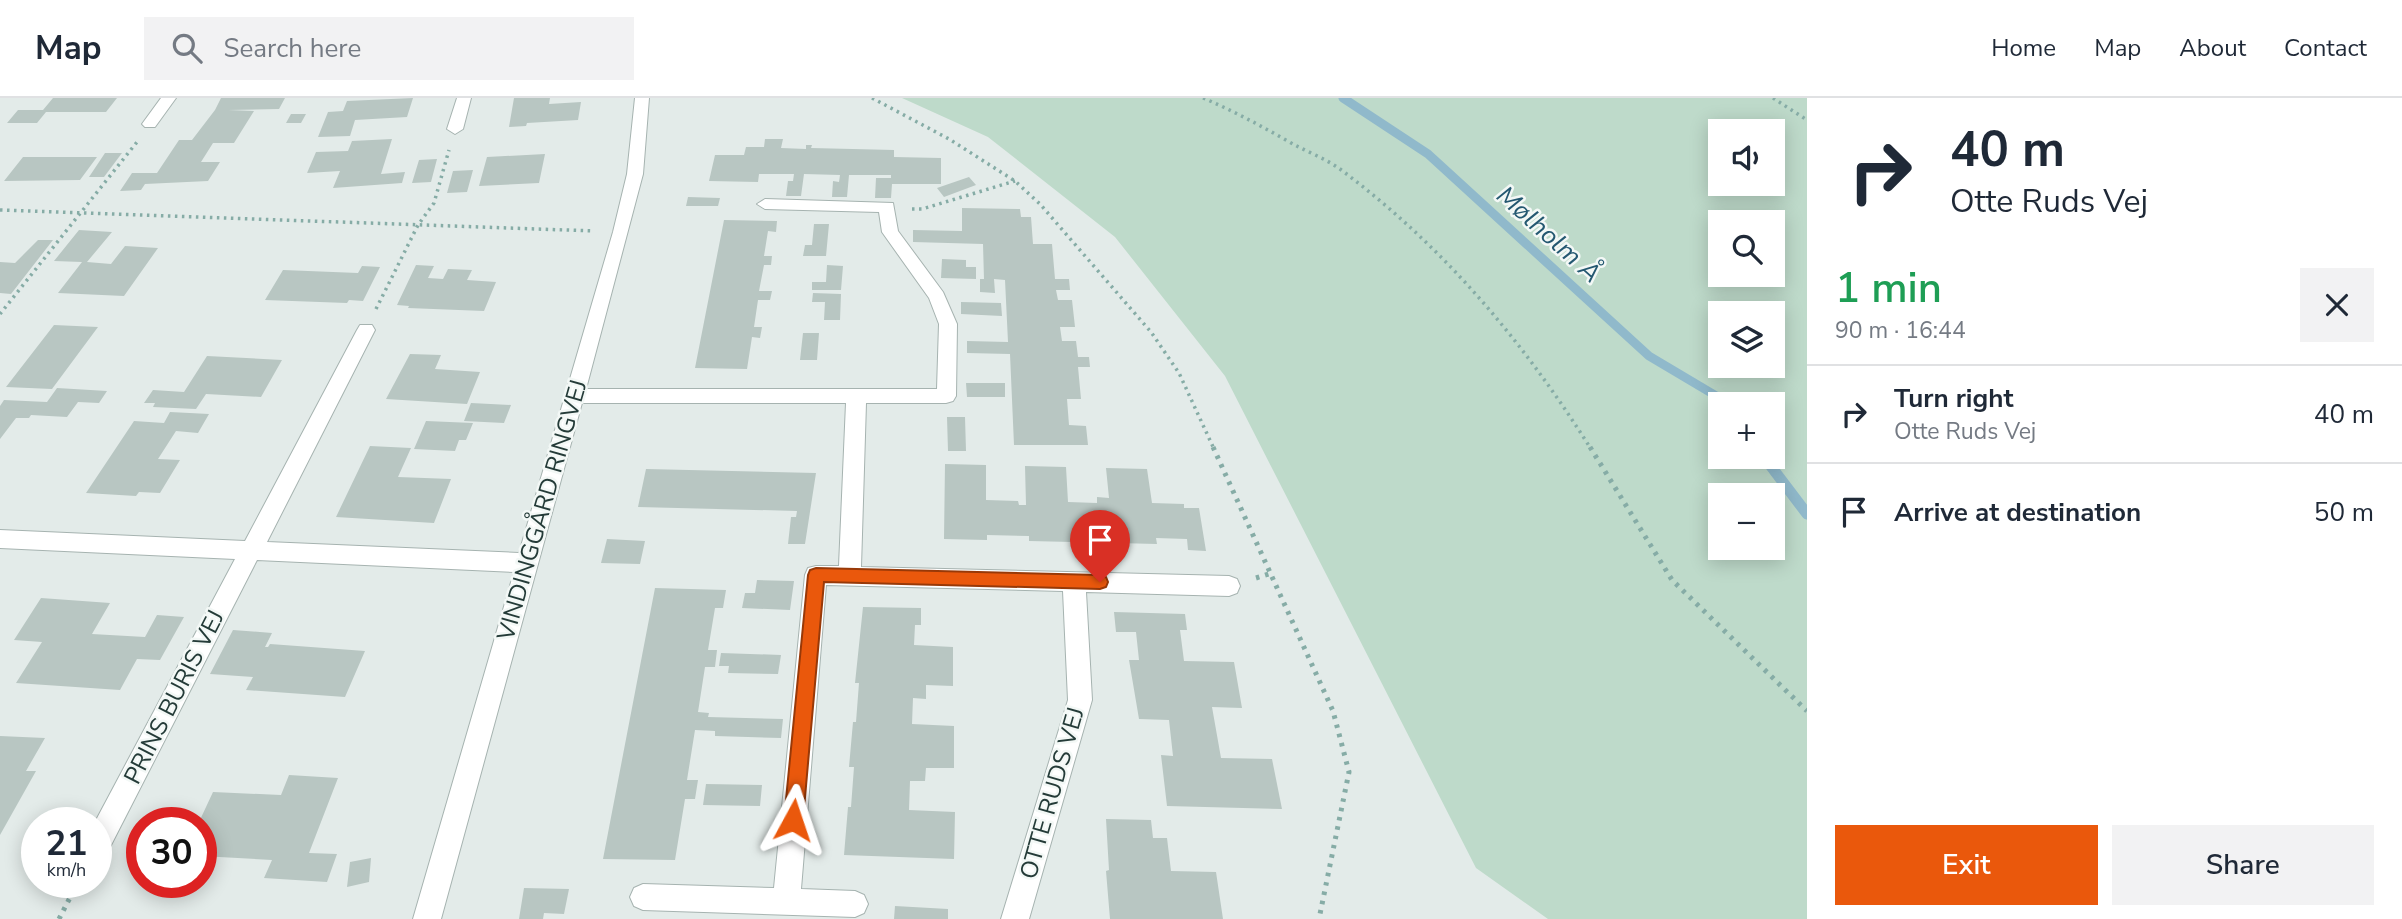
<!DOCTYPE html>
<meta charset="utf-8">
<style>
:root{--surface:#fff;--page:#f2f2f3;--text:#1f2937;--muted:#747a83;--line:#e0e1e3;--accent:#ea580c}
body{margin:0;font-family:"Nunito Sans",sans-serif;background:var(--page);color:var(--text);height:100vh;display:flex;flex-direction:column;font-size:26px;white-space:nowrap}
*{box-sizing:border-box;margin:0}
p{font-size:23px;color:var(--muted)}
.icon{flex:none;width:38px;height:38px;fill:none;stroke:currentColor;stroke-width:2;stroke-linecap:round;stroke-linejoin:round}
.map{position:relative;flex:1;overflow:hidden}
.details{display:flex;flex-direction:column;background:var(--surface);width:595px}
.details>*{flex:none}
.guide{background:#fff;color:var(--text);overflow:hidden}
.controls{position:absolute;left:1708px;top:21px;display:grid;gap:14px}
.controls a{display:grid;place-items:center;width:77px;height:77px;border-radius:0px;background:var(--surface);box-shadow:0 4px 18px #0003;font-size:35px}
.speed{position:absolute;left:21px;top:709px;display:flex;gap:14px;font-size:35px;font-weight:700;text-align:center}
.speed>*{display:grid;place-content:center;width:91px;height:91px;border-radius:50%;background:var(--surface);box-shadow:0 4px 18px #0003;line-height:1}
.speed small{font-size:18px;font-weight:400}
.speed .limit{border:10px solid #d22;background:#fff;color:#111}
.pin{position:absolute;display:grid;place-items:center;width:60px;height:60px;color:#fff;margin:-72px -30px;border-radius:50% 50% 50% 0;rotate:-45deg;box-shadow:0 0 7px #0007}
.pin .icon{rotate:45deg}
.me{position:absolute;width:77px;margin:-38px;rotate:5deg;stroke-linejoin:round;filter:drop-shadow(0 0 5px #0008)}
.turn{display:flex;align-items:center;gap:24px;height:147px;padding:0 28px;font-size:32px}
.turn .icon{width:91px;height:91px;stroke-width:2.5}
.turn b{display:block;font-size:49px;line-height:60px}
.round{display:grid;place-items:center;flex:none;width:74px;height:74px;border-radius:0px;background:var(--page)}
.head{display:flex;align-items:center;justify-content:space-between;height:119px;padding:0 28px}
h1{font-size:42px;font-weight:600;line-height:52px;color:#1e9e55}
.primary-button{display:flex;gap:14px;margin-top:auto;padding:14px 28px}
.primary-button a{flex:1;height:80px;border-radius:0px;background:var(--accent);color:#fff;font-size:28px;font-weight:600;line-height:80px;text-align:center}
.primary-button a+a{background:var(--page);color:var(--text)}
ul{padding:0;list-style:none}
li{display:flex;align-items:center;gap:21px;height:98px;padding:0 28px;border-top:2px solid var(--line)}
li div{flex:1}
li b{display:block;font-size:26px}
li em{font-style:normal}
header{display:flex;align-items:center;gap:42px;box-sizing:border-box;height:98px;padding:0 35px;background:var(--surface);border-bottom:2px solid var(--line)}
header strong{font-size:33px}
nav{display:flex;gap:38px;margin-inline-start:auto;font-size:24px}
.search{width:490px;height:63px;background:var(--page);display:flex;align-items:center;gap:18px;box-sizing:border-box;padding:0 24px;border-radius:0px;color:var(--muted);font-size:26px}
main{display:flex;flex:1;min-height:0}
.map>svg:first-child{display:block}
.green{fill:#bedaca;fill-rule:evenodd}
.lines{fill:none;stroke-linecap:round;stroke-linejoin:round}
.stream-far1{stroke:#90b9cb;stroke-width:9}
.stream{stroke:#90b9cb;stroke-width:11}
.building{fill:#b8c6c2}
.minor-casing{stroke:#a6b3b0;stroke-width:2}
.path-far1{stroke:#86aca6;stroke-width:3.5;stroke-dasharray:2.5 4.5;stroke-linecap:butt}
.path{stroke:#86aca6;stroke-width:5;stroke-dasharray:3.5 6;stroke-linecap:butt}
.minor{fill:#fff;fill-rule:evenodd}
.route{fill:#ea580c;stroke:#983908;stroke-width:2}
.labels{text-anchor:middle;stroke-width:5;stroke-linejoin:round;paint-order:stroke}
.street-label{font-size:24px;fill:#243b38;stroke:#f3f8f6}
.water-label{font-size:26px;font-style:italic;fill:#245871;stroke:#f3f8f6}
</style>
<header>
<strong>Map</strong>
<div class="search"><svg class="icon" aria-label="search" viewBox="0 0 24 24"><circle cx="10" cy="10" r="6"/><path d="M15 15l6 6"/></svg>Search here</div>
<nav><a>Home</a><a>Map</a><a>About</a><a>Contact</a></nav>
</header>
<main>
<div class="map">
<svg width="1807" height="821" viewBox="0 0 1807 821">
<rect width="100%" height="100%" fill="#e3ebe9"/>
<path class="green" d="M902 0H1807V821H1548L1476 770 1225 278 1115 139 988 39ZM1720 33H1773V86H1720ZM1720 124H1773V177H1720ZM1773 215V268H1720V215ZM1720 306H1773V359H1720ZM1720 397H1773V450H1720Z"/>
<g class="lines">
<path class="stream-far1" d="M1343 0 1428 56 1649 258 1718 299 1724 306"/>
<path class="stream" d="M1764 359 1807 416"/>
</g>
<path class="building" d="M53 0H117L106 14H46L37 25H7L18 12H43Z
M221 0H285L279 11 228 12 254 13 234 45H213L201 64H220L208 83 145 86 141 92 120 93 132 75H157L179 42H192L215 12Z
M413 0 407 19 355 22 350 38 318 39 328 14 343 13 347 3Z
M514 0H550L549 6 581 4 578 22 527 25 526 28 509 29Z
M291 16H306L301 25H286Z
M392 41 381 76 405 74 402 85 333 90 340 73 307 75 316 54 348 53 352 43Z
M765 41H783L781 50 806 51V47H812L811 50 894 52V59L941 60V86H892L891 100H875L876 80H891V77H849L847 99H832L833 83 839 84 840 77 804 76 801 98H786L788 83H793L794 76H759L758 84 709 83 715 57H744L746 49H764Z
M105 55H122L104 79H89Z
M545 56 539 85 479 88 487 59Z
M23 59H97L80 82 4 83Z
M437 61 431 84 412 85 419 62Z
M473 72 467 94 447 95 453 73Z
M969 79 976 87 944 99 937 90Z
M688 99 720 100 718 108H686Z
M962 110 1020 111 1021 119H1031L1033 146H1052L1055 181H1069L1070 192H1056L1058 202H1072L1075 229H1060L1062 243H1076L1078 259H1089L1090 269H1078L1081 301H1067L1069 327 1086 328 1088 347H1014L1010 256 967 255V243L1008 244 1005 182 994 181 995 195 980 194V181H984L983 146 913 144V132L962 133Z
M724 122 777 123 776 134 768 133 764 158H772L771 167H764L759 193H772L770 202H758L754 229H762L760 240 752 239 747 271 695 270Z
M814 126H829L826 158H803L805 147H812Z
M79 132 112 134 87 164 111 166 125 148 158 150 124 198 58 195 82 164 54 163Z
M38 142H53L11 196 0 195V164L15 165Z
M942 161 966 162V169H976V181L941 180Z
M416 167 434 168 428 180 443 181 448 171 472 172 467 182 496 184 484 213 408 210 409 208 397 207Z
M827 167 843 168 841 192H812V184H826Z
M362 168 380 169 363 203 349 202 347 205 265 202 283 172 358 175Z
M813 195 841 196 840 222H824L825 204H812Z
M961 204 1001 205 1002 218 961 216Z
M54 227 98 229 52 291 6 289Z
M803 235H819L817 262H800Z
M410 256 441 257 435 271 480 274 467 306 386 301Z
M207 258 282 262 261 299 206 296 196 311 153 309 155 305H144L153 292 184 294Z
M966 285H1005V299H967Z
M57 290 107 293 99 305 78 304 67 319 31 317 29 320H16L0 341V308L4 302 47 304Z
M471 305 511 307 504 325 464 323Z
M170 314 209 316 198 335 176 333 158 361 180 362 160 395 139 394 136 398 86 395 134 323 164 325Z
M947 319H965L966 353H948Z
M426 323 473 325 466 342H459L455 353 414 351Z
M370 348 411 350 398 379 451 381 434 425 336 419Z
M945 366 986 367V402L1018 403 1019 407H1026L1025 368 1066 369 1068 404 1097 405V399L1109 400 1106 370 1147 371 1152 405 1184 406V410H1199L1206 453 1188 452 1187 441 1156 440 1157 446 1117 445 1119 462 1102 461 1100 439H1072V444L1029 443V438L987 437V442L944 441Z
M646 371 816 375 805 446H788L791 419H796L797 413 638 409Z
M607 441 645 443 640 466 601 465Z
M757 482 794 483 790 512 742 510 745 495H755Z
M655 490 726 492 723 510H715L708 552H717L715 569H705L698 614 709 615 708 619 783 621 781 640 715 638V633L695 632 687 682H698L695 701H685L675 762 603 761Z
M41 500 110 505 92 536 145 539 157 517 184 519 160 562 137 561 120 592 16 585 42 544 14 542Z
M863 509 921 510V527H915L914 547 953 549V588L926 587V601L913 600 912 626 954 628V670H926L925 683H910L909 712 955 714 954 761 844 757 848 709H851L854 669H849L853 624H856L859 585H855Z
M1114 514 1185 516 1187 532H1180L1184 563 1234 564 1242 610 1212 609 1221 660 1272 661 1282 711 1167 708 1161 657 1173 658 1169 622 1139 621 1129 562H1139L1136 534H1116Z
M233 532 272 535 265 549H268L270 546 365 553 345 599 246 592 253 579 210 576Z
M721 555 781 557 778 576 728 575 729 568H719Z
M0 638 45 640 26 673H36L0 737Z
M289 677 338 680 309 755 337 756 327 784 264 780 272 762 201 758V724H199L213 694 281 697Z
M706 686 762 687 760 708 703 707Z
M1106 721 1151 722 1153 740H1167L1171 773 1216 774 1223 821H1110L1106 773 1109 772Z
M371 760 369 784 347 789 350 764Z
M524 790 569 791 564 816 544 815 543 821H519Z
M895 808 948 811V821H894Z"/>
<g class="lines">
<g class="minor-casing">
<path id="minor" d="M161 0H176L155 29H145L142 26Z
M457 0H471L463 31 455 36 447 31Z
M635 0H649L643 76 586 291H937L939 226 929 200 882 134 879 114 765 111 757 106 765 101 893 105 898 133 943 194 957 226 956 298 953 303 946 305H866L861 469 1229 478 1237 481 1240 488 1237 495 1229 498 1086 494 1092 602 1029 821H1001L1068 602 1063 493 826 487 801 791 855 793 864 797 868 806 864 815 855 819 643 812 634 808 630 799 634 790 643 786 774 790 805 477 808 470 816 468H839L846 305H582L441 821H413L514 474 257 462 107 755 96 758 95 724 235 461 0 450V432L245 443 357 232 360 227H372L375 232 267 444 519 455 613 134 627 76Z"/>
</g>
<path class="path-far1" d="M872 0 949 41 1015 83 1040 106 1151 234 1179 275 1214 351
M1203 0C1234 13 1263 29 1293 46 1308 54 1326 61 1340 71 1443 148 1523 243 1591 351
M1773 0 1807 22
M912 111H922L1015 83
M0 112 594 133
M376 211 418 127 434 105 449 52
M0 216 137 44"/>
<path class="path" d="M1213 349 1333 613 1349 674 1319 821
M1590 349 1672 482 1807 613
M1256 480 1272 475
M59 821 78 784"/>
<use href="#minor" class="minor"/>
</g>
<path class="route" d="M816 470 1100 477 1106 479 1108 484 1106 489 1100 491 824 484 803 722 800 729 793 732 787 729 784 722 808 477 810 472Z"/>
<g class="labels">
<g class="street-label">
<text transform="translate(542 412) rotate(-74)" y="8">VINDINGGÅRD RINGVEJ</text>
<text transform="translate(174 599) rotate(-63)" y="8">PRINS BURIS VEJ</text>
<text transform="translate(1052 695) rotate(-74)" y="8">OTTE RUDS VEJ</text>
</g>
<g class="water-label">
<text transform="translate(1549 136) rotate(42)" y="9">Mølholm Å</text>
</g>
</g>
</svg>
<div class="controls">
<a><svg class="icon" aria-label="sound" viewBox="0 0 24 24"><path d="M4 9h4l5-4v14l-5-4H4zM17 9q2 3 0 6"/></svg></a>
<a><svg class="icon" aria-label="search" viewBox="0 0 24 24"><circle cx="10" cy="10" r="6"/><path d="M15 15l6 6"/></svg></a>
<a><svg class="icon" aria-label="layers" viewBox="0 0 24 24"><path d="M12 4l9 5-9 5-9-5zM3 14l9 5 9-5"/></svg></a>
<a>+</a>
<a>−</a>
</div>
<div class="speed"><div>21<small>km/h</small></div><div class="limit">30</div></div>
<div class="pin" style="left:1100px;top:484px;background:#d93025"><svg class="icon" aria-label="arrive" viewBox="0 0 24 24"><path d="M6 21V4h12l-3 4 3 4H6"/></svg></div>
<svg class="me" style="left:793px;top:722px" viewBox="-20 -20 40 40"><path d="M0-17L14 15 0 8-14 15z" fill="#ea580c" stroke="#fff" stroke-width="4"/></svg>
</div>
<section class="details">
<div class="guide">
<div class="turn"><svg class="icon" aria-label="right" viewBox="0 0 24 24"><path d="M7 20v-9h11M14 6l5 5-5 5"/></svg><div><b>40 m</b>Otte Ruds Vej</div></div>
</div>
<div class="head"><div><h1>1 min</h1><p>90 m · 16:44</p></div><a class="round"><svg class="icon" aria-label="close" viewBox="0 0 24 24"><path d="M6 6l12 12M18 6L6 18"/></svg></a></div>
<ul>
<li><svg class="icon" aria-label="right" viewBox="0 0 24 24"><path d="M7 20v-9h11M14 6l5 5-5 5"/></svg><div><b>Turn right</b><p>Otte Ruds Vej</p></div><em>40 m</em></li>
<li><svg class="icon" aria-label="arrive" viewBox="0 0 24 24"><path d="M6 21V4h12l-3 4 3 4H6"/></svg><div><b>Arrive at destination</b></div><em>50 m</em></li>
</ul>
<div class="primary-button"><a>Exit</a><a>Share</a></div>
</section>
</main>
